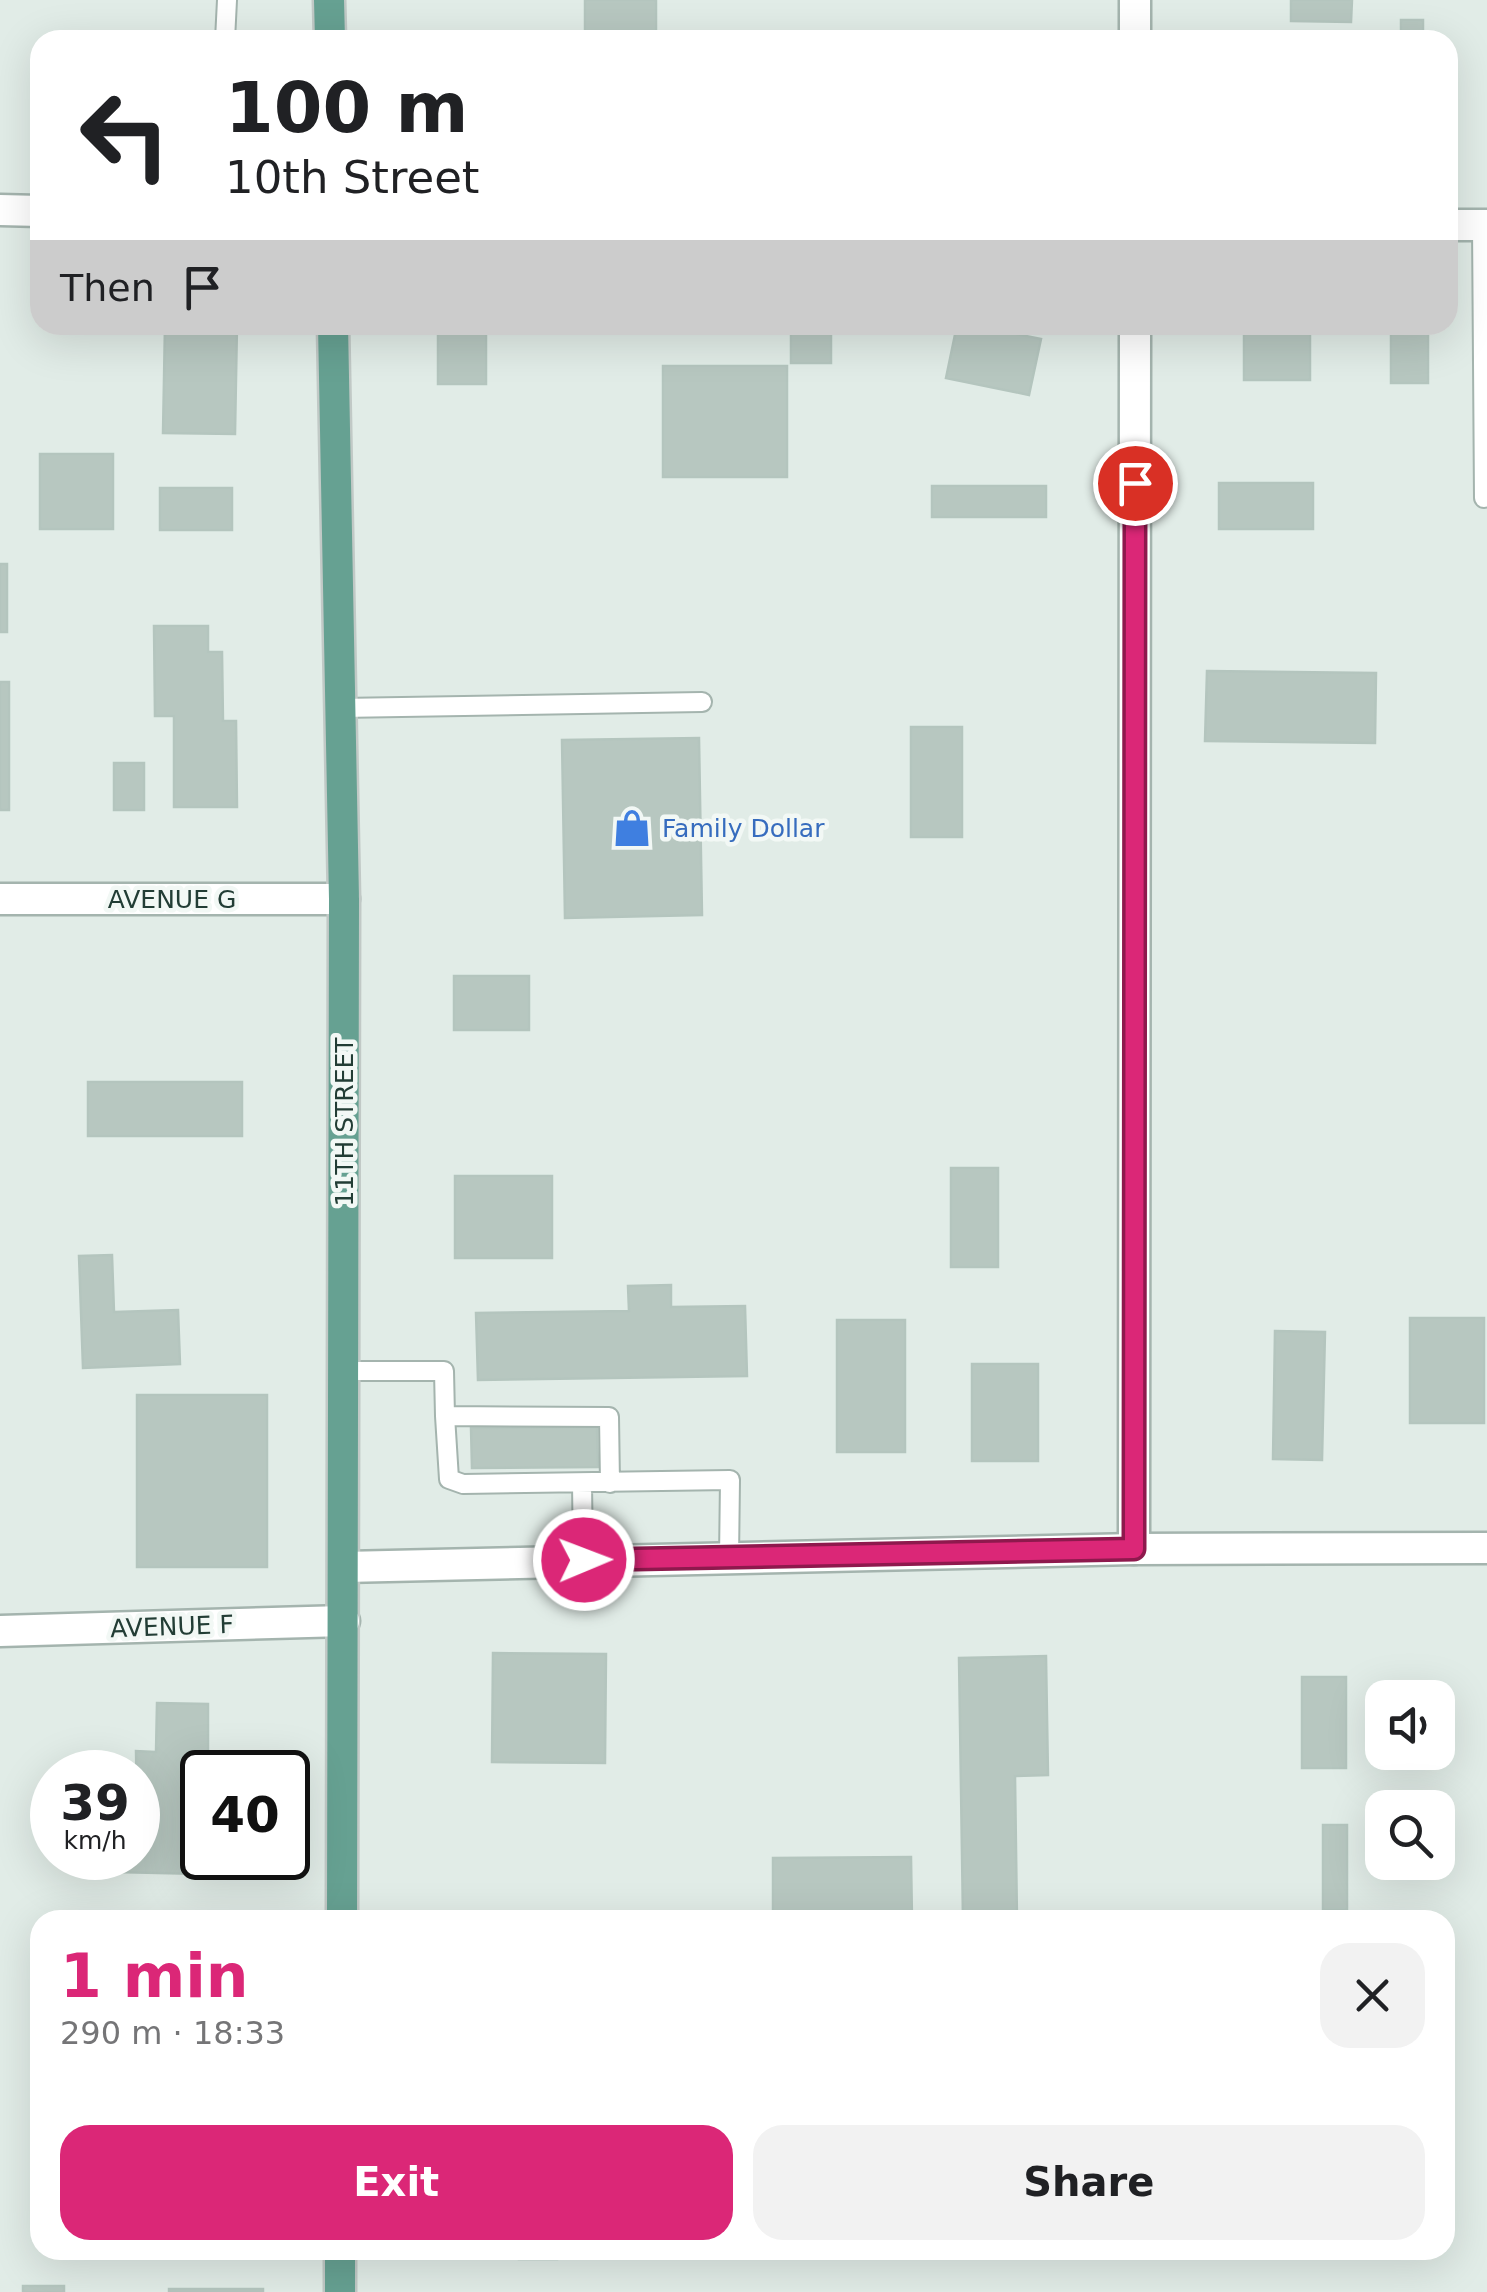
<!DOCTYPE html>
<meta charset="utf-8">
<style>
:root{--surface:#fff;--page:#f2f2f2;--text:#202124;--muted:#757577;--accent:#db2777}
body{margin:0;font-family:"DejaVu Sans",sans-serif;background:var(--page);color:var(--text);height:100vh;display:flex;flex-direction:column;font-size:38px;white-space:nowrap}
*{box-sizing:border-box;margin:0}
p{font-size:32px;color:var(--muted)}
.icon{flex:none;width:55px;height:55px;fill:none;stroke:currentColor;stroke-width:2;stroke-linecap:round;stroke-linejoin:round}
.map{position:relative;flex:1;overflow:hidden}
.details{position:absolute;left:30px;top:1910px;width:1425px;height:350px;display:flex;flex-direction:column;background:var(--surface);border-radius:30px;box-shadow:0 10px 40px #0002}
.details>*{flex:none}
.banner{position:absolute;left:30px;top:30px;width:1428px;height:305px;border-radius:30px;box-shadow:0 10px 40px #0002;background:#fff;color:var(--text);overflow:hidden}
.fabs{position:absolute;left:1365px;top:1680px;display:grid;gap:20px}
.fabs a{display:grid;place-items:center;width:90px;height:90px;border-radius:20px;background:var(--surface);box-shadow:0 10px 40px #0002;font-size:50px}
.speed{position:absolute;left:30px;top:1750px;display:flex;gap:20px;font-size:50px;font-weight:700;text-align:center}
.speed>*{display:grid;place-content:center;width:130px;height:130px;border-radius:50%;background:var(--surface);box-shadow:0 10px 40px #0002;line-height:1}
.speed small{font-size:25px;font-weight:400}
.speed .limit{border:5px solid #111;border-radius:15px;background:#fff;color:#111}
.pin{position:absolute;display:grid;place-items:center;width:85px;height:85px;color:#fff;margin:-42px;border:5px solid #fff;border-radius:50%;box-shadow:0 2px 10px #0007}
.me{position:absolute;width:110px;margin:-55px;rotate:89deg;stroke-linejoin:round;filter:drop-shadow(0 0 8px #0008)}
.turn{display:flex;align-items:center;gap:35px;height:210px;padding:0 30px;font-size:45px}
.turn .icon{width:130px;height:130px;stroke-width:2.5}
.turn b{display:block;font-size:70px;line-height:85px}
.then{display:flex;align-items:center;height:95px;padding:0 30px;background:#0003;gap:20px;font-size:38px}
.round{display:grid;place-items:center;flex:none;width:105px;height:105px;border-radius:30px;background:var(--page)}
.summary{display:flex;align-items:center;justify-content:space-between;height:170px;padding:0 30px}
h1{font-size:60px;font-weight:700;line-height:75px;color:var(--accent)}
.cta{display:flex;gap:20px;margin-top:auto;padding:20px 30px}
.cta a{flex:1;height:115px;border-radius:30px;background:var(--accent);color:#fff;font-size:40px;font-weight:700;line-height:115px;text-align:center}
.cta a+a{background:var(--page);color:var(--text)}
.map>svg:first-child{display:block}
.building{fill:#b7c7c0;stroke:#b4c5be;stroke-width:2.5}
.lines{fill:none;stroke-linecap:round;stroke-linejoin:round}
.service-casing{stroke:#a4b4ae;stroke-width:22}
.minor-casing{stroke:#a4b4ae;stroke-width:35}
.tertiary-casing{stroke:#a4b4ae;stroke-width:35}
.primary-casing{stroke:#c1c9c6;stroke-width:35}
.service{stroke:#fff;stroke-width:18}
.minor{stroke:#fff;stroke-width:30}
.tertiary{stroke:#fff;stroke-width:30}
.primary{stroke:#66a192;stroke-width:30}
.route-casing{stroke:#8e194d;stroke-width:25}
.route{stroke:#db2777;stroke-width:18}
.labels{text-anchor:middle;stroke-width:9;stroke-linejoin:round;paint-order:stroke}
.shop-label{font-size:25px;fill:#366cbe;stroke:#f2f8f5;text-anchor:start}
.street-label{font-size:25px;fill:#223d35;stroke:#f2f8f5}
</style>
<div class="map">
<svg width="1487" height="2292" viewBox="0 0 1487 2292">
<rect width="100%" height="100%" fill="#e1ece7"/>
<path class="building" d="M585 0H656V40H585Z
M1291 0H1352L1351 22 1291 21Z
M1401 20H1423V40H1401Z
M165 325H237L235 434 163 433Z
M438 325H486V384H438Z
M791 325H831V363H791Z
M957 325H972L1041 339 1029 395 946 378Z
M1244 333H1310V380H1244Z
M1391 333H1428V383H1391Z
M663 366H787V477H663Z
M40 454H113V529H40Z
M1219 483H1313V529H1219Z
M932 486H1046V517H932Z
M160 488H232V530H160Z
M0 564H7V632H0Z
M154 626H208V652H222L223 721H236L237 807H174V716H155Z
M1207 671 1376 673 1375 743 1205 741Z
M0 682H9V810H0Z
M911 727H962V837H911Z
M699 738 702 915 565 918 562 740Z
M114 763H144V810H114Z
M454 976H529V1030H454Z
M88 1082H242V1136H88Z
M951 1168H998V1267H951Z
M455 1176H552V1258H455Z
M112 1255 114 1312 178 1310 180 1364 83 1368 79 1256Z
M671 1285V1307L745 1306 747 1376 478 1380 476 1313 629 1311 628 1286Z
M1410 1318H1484V1423H1410Z
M837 1320H905V1452H837Z
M1275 1331 1325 1332 1322 1460 1273 1459Z
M972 1364H1038V1461H972Z
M137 1395H267V1567H137Z
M597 1427 598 1467 472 1468 471 1428Z
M493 1653 606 1654 605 1763 492 1762Z
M1046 1656 1048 1775 1015 1776 1017 1920H963L959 1658Z
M1302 1677H1346V1768H1302Z
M157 1703 208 1704V1755L240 1756V1772H202L201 1874 115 1872 116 1858H138L136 1751 156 1752Z
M1323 1825H1347V1910H1323Z
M911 1857 912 1920H773V1858Z
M519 2250H557V2259H519Z
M23 2286H64V2292H23Z
M169 2289H263V2292H169Z"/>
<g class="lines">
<g class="service-casing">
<path id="service" d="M225 40 227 0
M1482 225 1484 498
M340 708 702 702
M344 1371H444L445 1416 609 1417 610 1483
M445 1416 449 1479 463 1484 730 1480 729 1558
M582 1483 583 1560"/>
</g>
<g class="minor-casing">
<path id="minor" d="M1135 0V40
M0 210 40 211
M1448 225H1487
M0 899H344
M1134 1549 1135 325
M0 1631 344 1621"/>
</g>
<g class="tertiary-casing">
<path id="tertiary" d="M344 1567 1134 1549 1487 1548"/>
</g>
<g class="primary-casing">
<path id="primary" d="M329 0 330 40
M333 325 344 899 342 1920
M340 2292V2250"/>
</g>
<use href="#service" class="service"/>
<use href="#minor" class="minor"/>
<use href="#tertiary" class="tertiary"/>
<use href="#primary" class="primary"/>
</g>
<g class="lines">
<g class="route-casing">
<path id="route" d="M584 1560 1134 1549 1135 483"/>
</g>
<use href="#route" class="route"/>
</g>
<defs>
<g id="shop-bare" transform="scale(3)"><path d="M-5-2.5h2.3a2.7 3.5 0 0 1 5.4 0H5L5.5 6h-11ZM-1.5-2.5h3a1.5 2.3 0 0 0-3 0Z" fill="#3f7fe0" stroke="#f2f8f5" stroke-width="2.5" paint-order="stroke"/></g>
</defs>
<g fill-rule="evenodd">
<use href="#shop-bare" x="632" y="828"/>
</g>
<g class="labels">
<g class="shop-label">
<text x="662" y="837">Family Dollar</text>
</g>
<g class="street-label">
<text x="172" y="908">AVENUE G</text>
<text transform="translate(344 1122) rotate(-90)" y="9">11TH STREET</text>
<text transform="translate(172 1626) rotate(-2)" y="9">AVENUE F</text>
</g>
</g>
</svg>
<div class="fabs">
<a><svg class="icon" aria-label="sound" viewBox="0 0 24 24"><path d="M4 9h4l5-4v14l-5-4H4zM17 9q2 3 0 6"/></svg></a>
<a><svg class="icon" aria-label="search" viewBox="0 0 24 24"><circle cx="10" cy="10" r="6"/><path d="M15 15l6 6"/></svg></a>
</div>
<div class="speed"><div>39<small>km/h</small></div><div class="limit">40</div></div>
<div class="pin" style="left:1135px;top:483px;background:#d93025"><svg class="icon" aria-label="arrive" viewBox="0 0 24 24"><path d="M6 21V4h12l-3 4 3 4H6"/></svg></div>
<svg class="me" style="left:584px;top:1560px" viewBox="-20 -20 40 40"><circle r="17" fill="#db2777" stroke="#fff" stroke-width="3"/><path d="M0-11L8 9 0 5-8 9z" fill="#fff"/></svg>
<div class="banner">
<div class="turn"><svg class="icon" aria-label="left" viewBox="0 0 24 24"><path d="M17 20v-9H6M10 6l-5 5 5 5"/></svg><div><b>100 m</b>10th Street</div></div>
<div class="then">Then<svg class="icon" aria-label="arrive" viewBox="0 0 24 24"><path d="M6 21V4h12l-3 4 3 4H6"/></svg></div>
</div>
<section class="details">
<div class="summary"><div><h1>1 min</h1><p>290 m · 18:33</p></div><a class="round"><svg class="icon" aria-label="close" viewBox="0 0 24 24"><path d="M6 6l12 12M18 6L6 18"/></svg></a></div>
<div class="cta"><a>Exit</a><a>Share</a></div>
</section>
</div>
